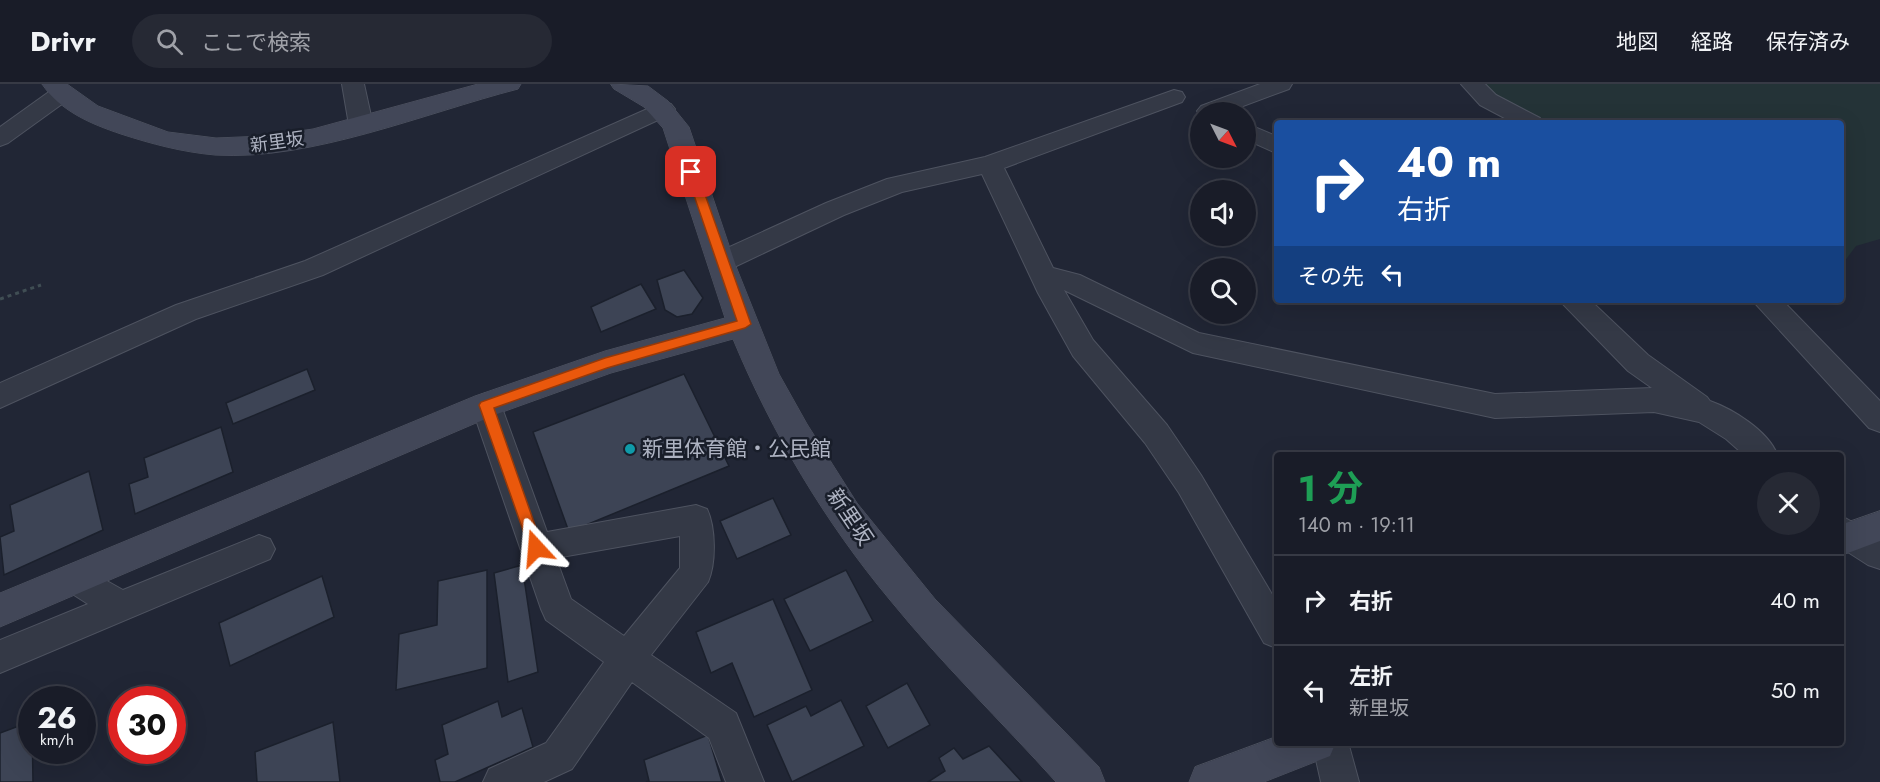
<!DOCTYPE html>
<html lang="ja">
<meta charset="utf-8">
<style>
:root{--surface:#191c28;--page:#262934;--text:#f1f3f6;--muted:#9fa1a8;--line:#373a45}
body{margin:0;font-family:Jost,"Noto Sans JP",sans-serif;background:var(--page);color:var(--text);height:100vh;display:flex;flex-direction:column;font-size:22px;white-space:nowrap}
*{box-sizing:border-box;margin:0}
p{font-size:20px;color:var(--muted)}
.icon{flex:none;width:33px;height:33px;fill:none;stroke:currentColor;stroke-width:2;stroke-linecap:round;stroke-linejoin:round}
.map{position:relative;flex:1;overflow:hidden}
.panel{position:absolute;left:1274px;top:368px;width:570px;height:294px;display:flex;flex-direction:column;background:var(--surface);border-radius:6px;box-shadow:0 6px 24px #0002,0 0 0 2px var(--line)}
.panel>*{flex:none}
.hud{position:absolute;left:1274px;top:36px;width:570px;height:183px;border-radius:6px;box-shadow:0 6px 24px #0002,0 0 0 2px var(--line);background:#1a4fa0;color:#fff;overflow:hidden}
.needle{width:39px;rotate:132deg}
.buttons{position:absolute;left:1190px;top:18px;display:grid;gap:12px}
.buttons a{display:grid;place-items:center;width:66px;height:66px;border-radius:50%;background:var(--surface);box-shadow:0 6px 24px #0002,0 0 0 2px var(--line);font-size:30px}
.speed{position:absolute;left:18px;top:602px;display:flex;gap:12px;font-size:30px;font-weight:700;text-align:center}
.speed>*{display:grid;place-content:center;width:78px;height:78px;border-radius:50%;background:var(--surface);box-shadow:0 6px 24px #0002,0 0 0 2px var(--line);line-height:1}
.speed small{font-size:15px;font-weight:400}
.speed .limit{border:9px solid #d22;background:#fff;color:#111}
.pin{position:absolute;display:grid;place-items:center;width:51px;height:51px;color:#fff;margin:-26px;border-radius:12px;box-shadow:0 3px 9px #0006}
.me{position:absolute;width:66px;margin:-33px;rotate:341deg;stroke-linejoin:round;filter:drop-shadow(0 0 4px #0008)}
.turn{display:flex;align-items:center;gap:21px;height:126px;padding:0 24px;font-size:27px}
.turn .icon{width:78px;height:78px;stroke-width:2.5}
.turn b{display:block;font-size:42px;line-height:51px}
.then{display:flex;align-items:center;height:57px;padding:0 24px;background:#0003;gap:12px;font-size:22px}
.round{display:grid;place-items:center;flex:none;width:63px;height:63px;border-radius:32px;background:var(--page)}
.overview{display:flex;align-items:center;justify-content:space-between;height:102px;padding:0 24px}
h1{font-size:36px;font-weight:700;line-height:45px;color:#1e9e55}
ul{padding:0;list-style:none}
li{display:flex;align-items:center;gap:18px;height:90px;padding:0 24px;border-top:2px solid var(--line)}
li div{flex:1}
li b{display:block;font-size:22px}
li em{font-style:normal}
header{display:flex;align-items:center;gap:36px;box-sizing:border-box;height:84px;padding:0 30px;background:var(--surface);border-bottom:2px solid var(--line)}
header strong{font-size:28px}
nav{display:flex;gap:33px;margin-inline-start:auto;font-size:21px}
.search{width:420px;height:54px;background:var(--page);display:flex;align-items:center;gap:15px;box-sizing:border-box;padding:0 21px;border-radius:33px;color:var(--muted);font-size:22px}
.map>svg:first-child{display:block}
.green{fill:#243337}
.building{fill:#3d4455;stroke:#1b202c;stroke-width:1.5}
.lines{fill:none;stroke-linecap:round;stroke-linejoin:round}
.street-casing{stroke:#4e5360;stroke-width:2}
.secondary-casing{stroke:#4e5360;stroke-width:1}
.path{stroke:#404e54;stroke-width:3;stroke-dasharray:4 4;stroke-linecap:butt}
.street{fill:#343946;fill-rule:evenodd}
.secondary{fill:#424758;fill-rule:evenodd}
.route{fill:#ea580c;stroke:#983908;stroke-width:1.5}
.culture-dot{fill:#0f9aa8;stroke:#191e2a;stroke-width:2}
.labels{text-anchor:middle;stroke-width:5;stroke-linejoin:round;paint-order:stroke}
.far-street-label{font-size:18px;fill:#aeb3c2;stroke:#191e2a}
.poi-label{font-size:21px;fill:#aeb3c2;stroke:#191e2a;text-anchor:start}
.street-label{font-size:21px;fill:#aeb3c2;stroke:#191e2a}
</style>
<header>
<strong>Drivr</strong>
<div class="search"><svg class="icon" aria-label="search" viewBox="0 0 24 24"><circle cx="10" cy="10" r="6"/><path d="M15 15l6 6"/></svg>ここで検索</div>
<nav><a>地図</a><a>経路</a><a>保存済み</a></nav>
</header>
<div class="map">
<svg width="1880" height="698" viewBox="0 0 1880 698">
<rect width="100%" height="100%" fill="#212635"/>
<path class="green" d="M1481 0H1880V155L1856 162 1841 182 1840 39H1547L1500 17Z"/>
<path class="building" d="M684 186 703 214 692 230 677 233 665 226 657 196Z
M641 200 656 225 601 248 591 223Z
M307 285 315 306 233 340 226 319Z
M684 290 729 382 569 448 533 348Z
M221 343 233 388 135 430 129 400 148 393 144 374Z
M89 387 103 446 4 491 0 453 14 447 10 421Z
M773 414 791 451 737 475 720 437Z
M522 481 538 588 508 598 494 489Z
M487 486V584L396 606 399 550 437 541 438 497Z
M846 486 873 537 810 567 784 515Z
M322 492 334 533 230 582 219 539Z
M773 515 812 606 754 633 732 579 711 589 696 548Z
M907 599 930 641 888 664 866 622Z
M841 616 864 662 792 698 767 641 806 622 811 632Z
M498 617 502 633 522 624 533 663 455 698H440L435 676 448 670 442 641Z
M32 637 33 698H0V649Z
M333 638 340 698H257L255 668Z
M708 651 722 698H646L649 697 644 676Z
M989 662 1022 698H928L945 687 939 674 954 664 963 675Z"/>
<g class="lines">
<g class="street-casing">
<path id="street" d="M342 0H364L373 41 369 46 361 48 353 46 349 41Z
M1260 0H1292L1289 5 1227 28H1200V31L1197 27 1201 22Z
M1461 0H1485L1496 11 1540 34 1544 39H1514L1480 21Z
M61 3 69 5 72 10 69 15 8 59 0 62V43L53 5Z
M1174 6 1182 8 1185 13 1182 18 1004 84 1053 184 1080 191 1199 249 1495 310 1652 304 1628 287 1559 216H1590L1648 271 1707 313 1710 317C1733 325 1768 347 1777 370H1743L1726 355 1699 338 1654 328 1495 334 1193 269 1064 206 1093 256 1167 341 1201 391 1276 517V564L1264 559 1179 409 1145 359 1073 272 1038 209 982 90 902 108 844 131 730 185 721 187 712 185 708 178 712 171 826 119 887 95 985 73Z
M663 18 671 20 675 25 671 30 323 191 196 235 0 324V299L176 221 305 177Z
M1245 39 1276 52V69L1245 55Z
M1752 216H1782L1880 317V348L1869 344Z
M486 309 496 313 501 321 547 448 696 421 707 425C716 444 716 480 708 498L651 571 736 629 764 698H726L709 654 632 598 572 685 544 698H483L489 685 546 659 604 578 546 536 541 525 471 321 476 313ZM680 452V484L624 552 571 515 556 474Z
M1840 431 1880 454V485L1868 481 1840 463Z
M259 451 270 455 275 465 270 475 0 589V556L88 520 63 504 58 494 63 484 75 479 123 506Z
M1312 658H1348L1359 698H1321Z"/>
</g>
<g class="secondary-casing">
<path id="secondary" d="M42 0H67L98 22 168 48 216 54 265 52 313 45 478 0H521L518 5C425 29 311 77 215 71 182 68 152 60 121 50 91 40 60 27 42 0Z
M611 0 648 2 668 17 689 43 737 185 779 290 807 340 857 419 935 515 1099 683 1105 698H1056C1001 637 942 580 890 516 825 438 772 349 733 255L611 289 497 330 0 543V509L475 312 605 267 725 234 663 44 644 23 614 5Z
M1880 427V457L1840 472V441Z
M1276 653V658H1336L1330 672 1264 698H1189L1195 683Z"/>
</g>
<path class="path" d="M0 215 41 201"/>
<use href="#street" class="street"/>
<use href="#secondary" class="secondary"/>
</g>
<path class="route" d="M691 84 697 88 751 240 745 244 607 284 494 324 543 464 536 470 531 469 479 321 481 318 605 274 737 237 686 88Z"/>
<circle class="culture-dot" cx="630" cy="365" r="6"/>
<g class="labels">
<g class="far-street-label">
<text transform="translate(277 58) rotate(-8)" y="6">新里坂</text>
</g>
<g class="poi-label">
<text x="642" y="372">新里体育館・公民館</text>
</g>
<g class="street-label">
<text transform="translate(850 433) rotate(56)" y="7">新里坂</text>
</g>
</g>
</svg>
<div class="buttons">
<a><svg class="needle" viewBox="-14 -14 28 28"><path d="M0-13l5 13h-10z" fill="#e53935"/><path d="M0 13l5-13h-10z" fill="#9fa1a8"/></svg></a>
<a><svg class="icon" aria-label="sound" viewBox="0 0 24 24"><path d="M4 9h4l5-4v14l-5-4H4zM17 9q2 3 0 6"/></svg></a>
<a><svg class="icon" aria-label="search" viewBox="0 0 24 24"><circle cx="10" cy="10" r="6"/><path d="M15 15l6 6"/></svg></a>
</div>
<div class="speed"><div>26<small>km/h</small></div><div class="limit">30</div></div>
<div class="pin" style="left:691px;top:88px;background:#d93025"><svg class="icon" aria-label="arrive" viewBox="0 0 24 24"><path d="M6 21V4h12l-3 4 3 4H6"/></svg></div>
<svg class="me" style="left:536px;top:464px" viewBox="-20 -20 40 40"><path d="M0-17L14 15 0 8-14 15z" fill="#ea580c" stroke="#fff" stroke-width="4"/></svg>
<div class="hud">
<div class="turn"><svg class="icon" aria-label="right" viewBox="0 0 24 24"><path d="M7 20v-9h11M14 6l5 5-5 5"/></svg><div><b>40 m</b>右折</div></div>
<div class="then">その先<svg class="icon" aria-label="left" viewBox="0 0 24 24"><path d="M17 20v-9H6M10 6l-5 5 5 5"/></svg></div>
</div>
<section class="panel">
<div class="overview"><div><h1>1 分</h1><p>140 m · 19:11</p></div><a class="round"><svg class="icon" aria-label="close" viewBox="0 0 24 24"><path d="M6 6l12 12M18 6L6 18"/></svg></a></div>
<ul>
<li><svg class="icon" aria-label="right" viewBox="0 0 24 24"><path d="M7 20v-9h11M14 6l5 5-5 5"/></svg><div><b>右折</b></div><em>40 m</em></li>
<li><svg class="icon" aria-label="left" viewBox="0 0 24 24"><path d="M17 20v-9H6M10 6l-5 5 5 5"/></svg><div><b>左折</b><p>新里坂</p></div><em>50 m</em></li>
</ul>
</section>
</div>
